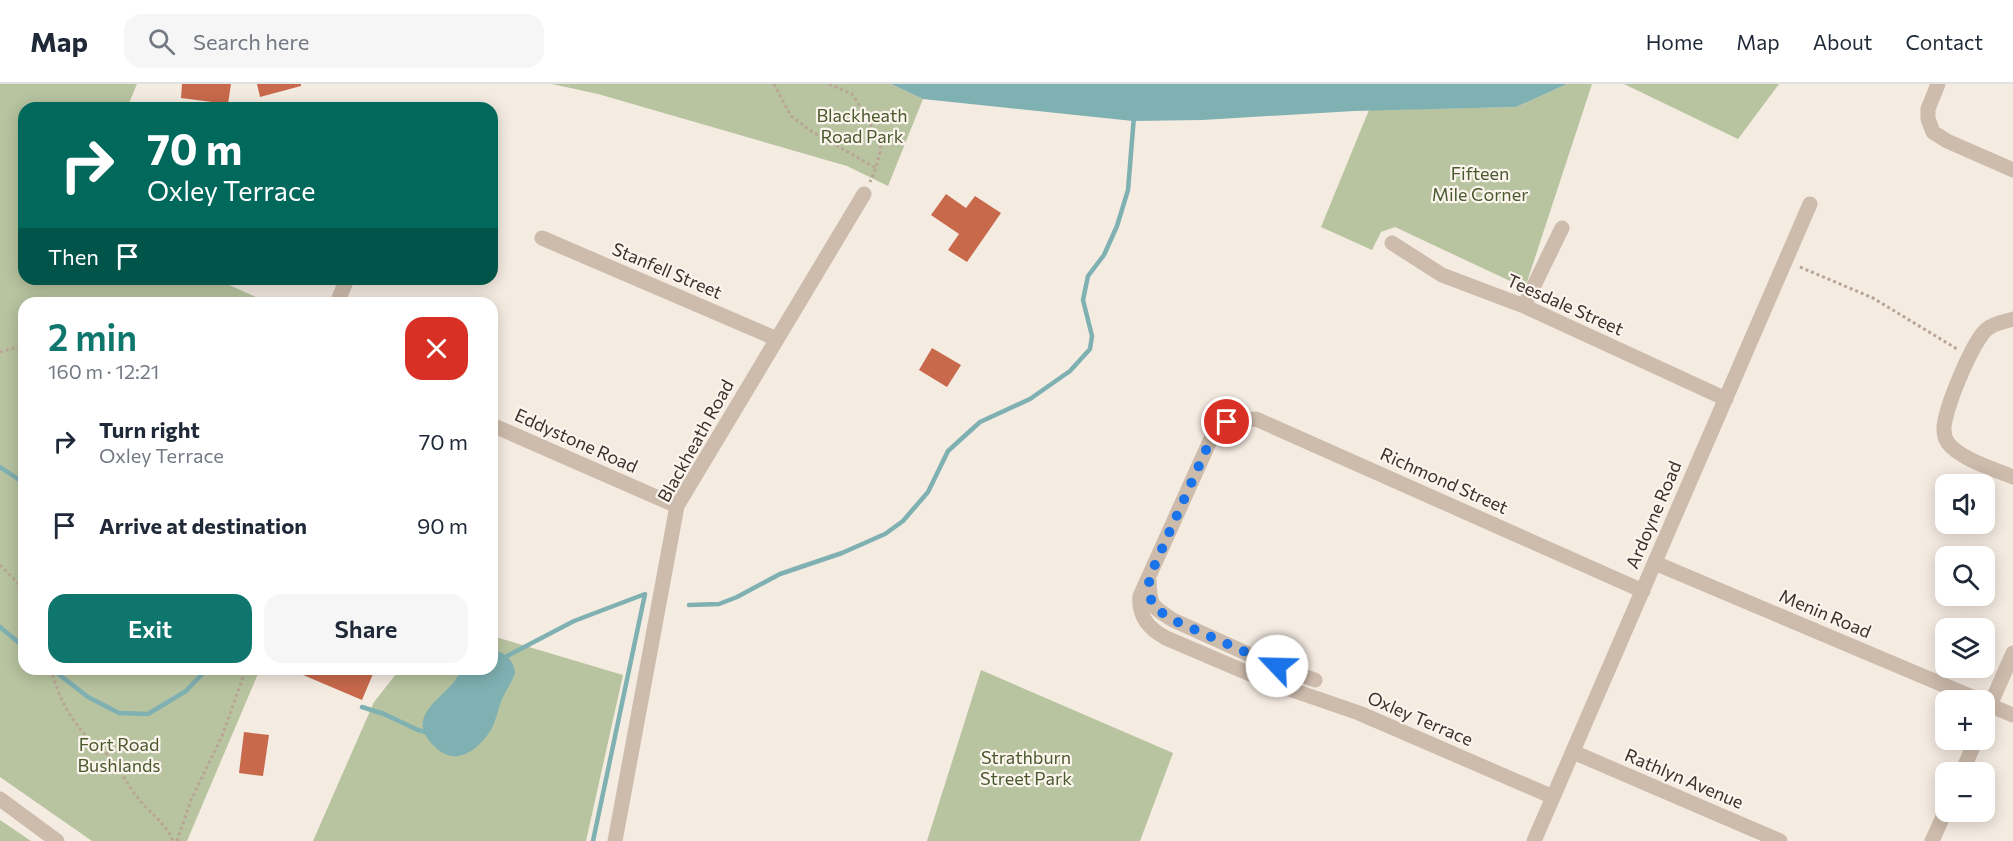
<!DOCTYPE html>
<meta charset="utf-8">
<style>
:root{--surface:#fff;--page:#f6f6f7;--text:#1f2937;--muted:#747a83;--line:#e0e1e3;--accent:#0f766e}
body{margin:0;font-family:Commissioner,sans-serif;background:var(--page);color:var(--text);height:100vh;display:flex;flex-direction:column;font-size:22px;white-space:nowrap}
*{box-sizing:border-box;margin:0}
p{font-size:20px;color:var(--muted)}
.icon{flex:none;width:33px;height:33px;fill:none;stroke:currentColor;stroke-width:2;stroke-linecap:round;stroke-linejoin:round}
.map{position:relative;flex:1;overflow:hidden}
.sheet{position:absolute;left:18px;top:213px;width:480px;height:378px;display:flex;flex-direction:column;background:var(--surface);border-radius:18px;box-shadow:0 3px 15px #0003}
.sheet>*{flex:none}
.hud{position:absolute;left:18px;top:18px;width:480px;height:183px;border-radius:18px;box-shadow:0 3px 15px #0003;background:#00695c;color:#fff;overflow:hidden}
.controls{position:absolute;left:1935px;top:390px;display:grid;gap:12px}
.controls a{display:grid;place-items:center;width:60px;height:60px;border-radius:12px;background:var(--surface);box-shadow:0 3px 15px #0003;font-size:30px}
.pin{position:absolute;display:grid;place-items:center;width:51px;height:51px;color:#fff;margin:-26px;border:3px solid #fff;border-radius:50%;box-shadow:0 2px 6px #0007}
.me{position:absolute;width:66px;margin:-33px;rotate:294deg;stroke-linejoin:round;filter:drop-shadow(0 0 4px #0008)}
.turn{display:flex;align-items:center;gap:21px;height:126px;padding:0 30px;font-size:27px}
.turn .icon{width:78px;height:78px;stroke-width:2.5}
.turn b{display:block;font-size:42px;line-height:51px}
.then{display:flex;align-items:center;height:57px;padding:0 30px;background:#0003;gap:12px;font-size:22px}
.round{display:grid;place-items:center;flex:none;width:63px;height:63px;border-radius:18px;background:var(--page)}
.overview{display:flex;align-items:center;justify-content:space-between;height:102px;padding:0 30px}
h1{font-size:36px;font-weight:600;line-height:45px;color:var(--accent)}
.cta{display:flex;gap:12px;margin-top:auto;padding:12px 30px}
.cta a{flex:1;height:69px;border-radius:18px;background:var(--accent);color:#fff;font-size:24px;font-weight:600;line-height:69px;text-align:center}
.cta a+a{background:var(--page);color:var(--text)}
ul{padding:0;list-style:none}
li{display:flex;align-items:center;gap:18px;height:84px;padding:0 30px}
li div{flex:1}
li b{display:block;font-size:22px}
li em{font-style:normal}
header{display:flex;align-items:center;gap:36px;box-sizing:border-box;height:84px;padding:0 30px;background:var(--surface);border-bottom:2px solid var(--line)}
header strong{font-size:28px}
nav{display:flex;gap:33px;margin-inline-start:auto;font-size:21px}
.search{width:420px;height:54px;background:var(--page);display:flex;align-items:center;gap:15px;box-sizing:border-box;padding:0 21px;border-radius:18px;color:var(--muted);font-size:22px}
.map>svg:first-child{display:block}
.green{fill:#b8c4a0}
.water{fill:#7fb0b2}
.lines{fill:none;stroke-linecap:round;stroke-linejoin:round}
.stream{stroke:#7fb0b2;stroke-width:4.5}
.building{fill:#c8694b}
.path{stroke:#b9a596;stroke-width:3;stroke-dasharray:3 3;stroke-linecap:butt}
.minor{stroke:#cdbbac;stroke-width:15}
.route{stroke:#1a73e8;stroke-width:10;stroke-dasharray:0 18}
.labels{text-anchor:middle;stroke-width:4.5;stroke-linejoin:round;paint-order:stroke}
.park-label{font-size:18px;fill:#4a5a2e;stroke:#fbf5ee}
.street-label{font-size:18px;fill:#3b302b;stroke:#fbf5ee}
</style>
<header>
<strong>Map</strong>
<div class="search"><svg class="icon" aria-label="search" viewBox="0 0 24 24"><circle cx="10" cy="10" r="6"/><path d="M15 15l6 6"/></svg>Search here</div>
<nav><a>Home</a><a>Map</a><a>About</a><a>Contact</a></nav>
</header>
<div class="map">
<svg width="2013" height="757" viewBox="0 0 2013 757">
<rect width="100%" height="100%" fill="#f4ebe1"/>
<path class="green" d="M0 0H137L127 24H24V195H216L269 219H24V585H260L187 757H92L0 693Z
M552 0H891L923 15 888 102 847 82 598 10Z
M1567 0H1592L1525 204 1395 143 1381 148 1372 166 1321 143 1369 26 1516 23Z
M1624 0H1779L1738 55Z
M492 552 623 591 586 757H313L374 618 400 585H492Z
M981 586 1173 669 1140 757H927Z
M0 736 31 757H0Z"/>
<path class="water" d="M891 0H1567L1516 23 1354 27 1202 36 1133 37 923 15Z
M492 566C505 568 514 576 515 589 512 598 507 605 503 613 498 623 497 634 492 644 479 666 455 685 433 661 427 655 421 645 423 636 428 620 441 613 452 600 456 596 458 590 462 585H492Z"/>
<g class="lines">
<path class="stream" d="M0 383 24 399
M689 521 719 520 737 513 780 490 842 469 885 450 903 437 928 408 948 367 980 338 1030 315 1070 287 1090 265 1092 252 1083 216 1088 192 1104 171 1117 142 1128 106 1134 32
M0 543 24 563
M505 575 507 572 574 537 645 510 593 757
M52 585 88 613 119 629 148 630 186 607 207 585
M362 623 384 630 418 646 429 649"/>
</g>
<path class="building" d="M182 0H231L228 20 181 14Z
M257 0H301V2L260 13Z
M946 110 966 124 975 112 1001 129 967 178 948 166 959 150 931 131Z
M932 264 961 281 947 303 919 286Z
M289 585H375L362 616Z
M244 648 269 651 263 692 239 689Z"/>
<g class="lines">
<path class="path" d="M774 0 791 32 811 47 876 84
M829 0 852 10 868 35 881 64 876 84 870 98
M1800 183 1873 214 1957 265
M0 268 24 261
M0 481 24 505
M51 585C58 613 71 637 91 657 97 662 104 667 109 672 121 685 127 701 138 714 151 731 164 736 173 757
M177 757 191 716 222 652 246 585"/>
<path class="minor" d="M1938 0 1928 25V35L1933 48 1947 57 2013 86
M542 154 777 255
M1392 159 1442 191 1524 222 1726 315
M337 219 347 195
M1524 222 1562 144
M2013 235C2004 238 1994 239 1987 245 1973 256 1943 328 1944 346 1944 350 1946 356 1948 359 1960 375 1994 385 2013 393
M492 341 677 422
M1655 479 1979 616
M1149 497C1150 522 1151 522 1173 536L1277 583 1315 596
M1984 619 2013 631
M1984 635 2013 569
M1573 668 1780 757
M1962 688 1976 656
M1553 713 1359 629 1269 598 1166 554C1149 545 1138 533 1140 512L1214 348 1227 338 1256 335 1643 507
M0 715 57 757
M615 757 677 422 864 110
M1534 757 1810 120
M1932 757 1946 726"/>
</g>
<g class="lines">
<path class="route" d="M1227 338 1214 348 1149 494C1150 521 1150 521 1173 536L1277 582"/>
</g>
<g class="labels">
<g class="park-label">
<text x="862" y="38">Blackheath<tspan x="862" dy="21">Road Park</tspan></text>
<text x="1480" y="96">Fifteen<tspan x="1480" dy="21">Mile Corner</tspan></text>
<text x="119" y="667">Fort Road<tspan x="119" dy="21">Bushlands</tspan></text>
<text x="1026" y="680">Strathburn<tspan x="1026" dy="21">Street Park</tspan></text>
</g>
<g class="street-label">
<text transform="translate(667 187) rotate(23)" y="6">Stanfell Street</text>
<text transform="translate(1565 221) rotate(24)" y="6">Teesdale Street</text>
<text transform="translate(576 357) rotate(24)" y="6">Eddystone Road</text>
<text transform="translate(696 357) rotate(-61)" y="6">Blackheath Road</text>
<text transform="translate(1444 397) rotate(24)" y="6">Richmond Street</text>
<text transform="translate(1654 431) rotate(-67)" y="6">Ardoyne Road</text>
<text transform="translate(1825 530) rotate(23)" y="6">Menin Road</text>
<text transform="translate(1420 635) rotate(23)" y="6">Oxley Terrace</text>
<text transform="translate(1684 695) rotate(23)" y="6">Rathlyn Avenue</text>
</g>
</g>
</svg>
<div class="controls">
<a><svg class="icon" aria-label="sound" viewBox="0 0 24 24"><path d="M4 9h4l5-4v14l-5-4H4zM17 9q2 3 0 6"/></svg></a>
<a><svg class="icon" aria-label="search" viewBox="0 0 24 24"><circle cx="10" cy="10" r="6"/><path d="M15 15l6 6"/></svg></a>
<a><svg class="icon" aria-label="layers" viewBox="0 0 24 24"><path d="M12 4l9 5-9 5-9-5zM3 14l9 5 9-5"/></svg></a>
<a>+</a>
<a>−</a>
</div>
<div class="pin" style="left:1227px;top:338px;background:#d93025"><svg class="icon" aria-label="arrive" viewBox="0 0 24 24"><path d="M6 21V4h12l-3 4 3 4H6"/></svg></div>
<svg class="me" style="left:1277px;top:582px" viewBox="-20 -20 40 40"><circle r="19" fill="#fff"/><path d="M0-13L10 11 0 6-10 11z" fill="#1a73e8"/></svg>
<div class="hud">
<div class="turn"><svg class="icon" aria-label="right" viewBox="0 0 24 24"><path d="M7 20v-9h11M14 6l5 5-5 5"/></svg><div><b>70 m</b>Oxley Terrace</div></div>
<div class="then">Then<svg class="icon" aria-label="arrive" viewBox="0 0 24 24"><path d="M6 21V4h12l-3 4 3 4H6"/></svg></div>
</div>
<section class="sheet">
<div class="overview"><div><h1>2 min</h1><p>160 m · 12:21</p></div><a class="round" style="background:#d93025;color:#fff"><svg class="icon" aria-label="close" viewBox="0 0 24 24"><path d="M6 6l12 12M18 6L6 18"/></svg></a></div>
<ul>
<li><svg class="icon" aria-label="right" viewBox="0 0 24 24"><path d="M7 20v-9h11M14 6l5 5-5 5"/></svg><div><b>Turn right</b><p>Oxley Terrace</p></div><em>70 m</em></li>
<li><svg class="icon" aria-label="arrive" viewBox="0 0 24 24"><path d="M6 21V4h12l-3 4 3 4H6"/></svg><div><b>Arrive at destination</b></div><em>90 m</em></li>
</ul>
<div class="cta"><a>Exit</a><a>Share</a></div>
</section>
</div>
